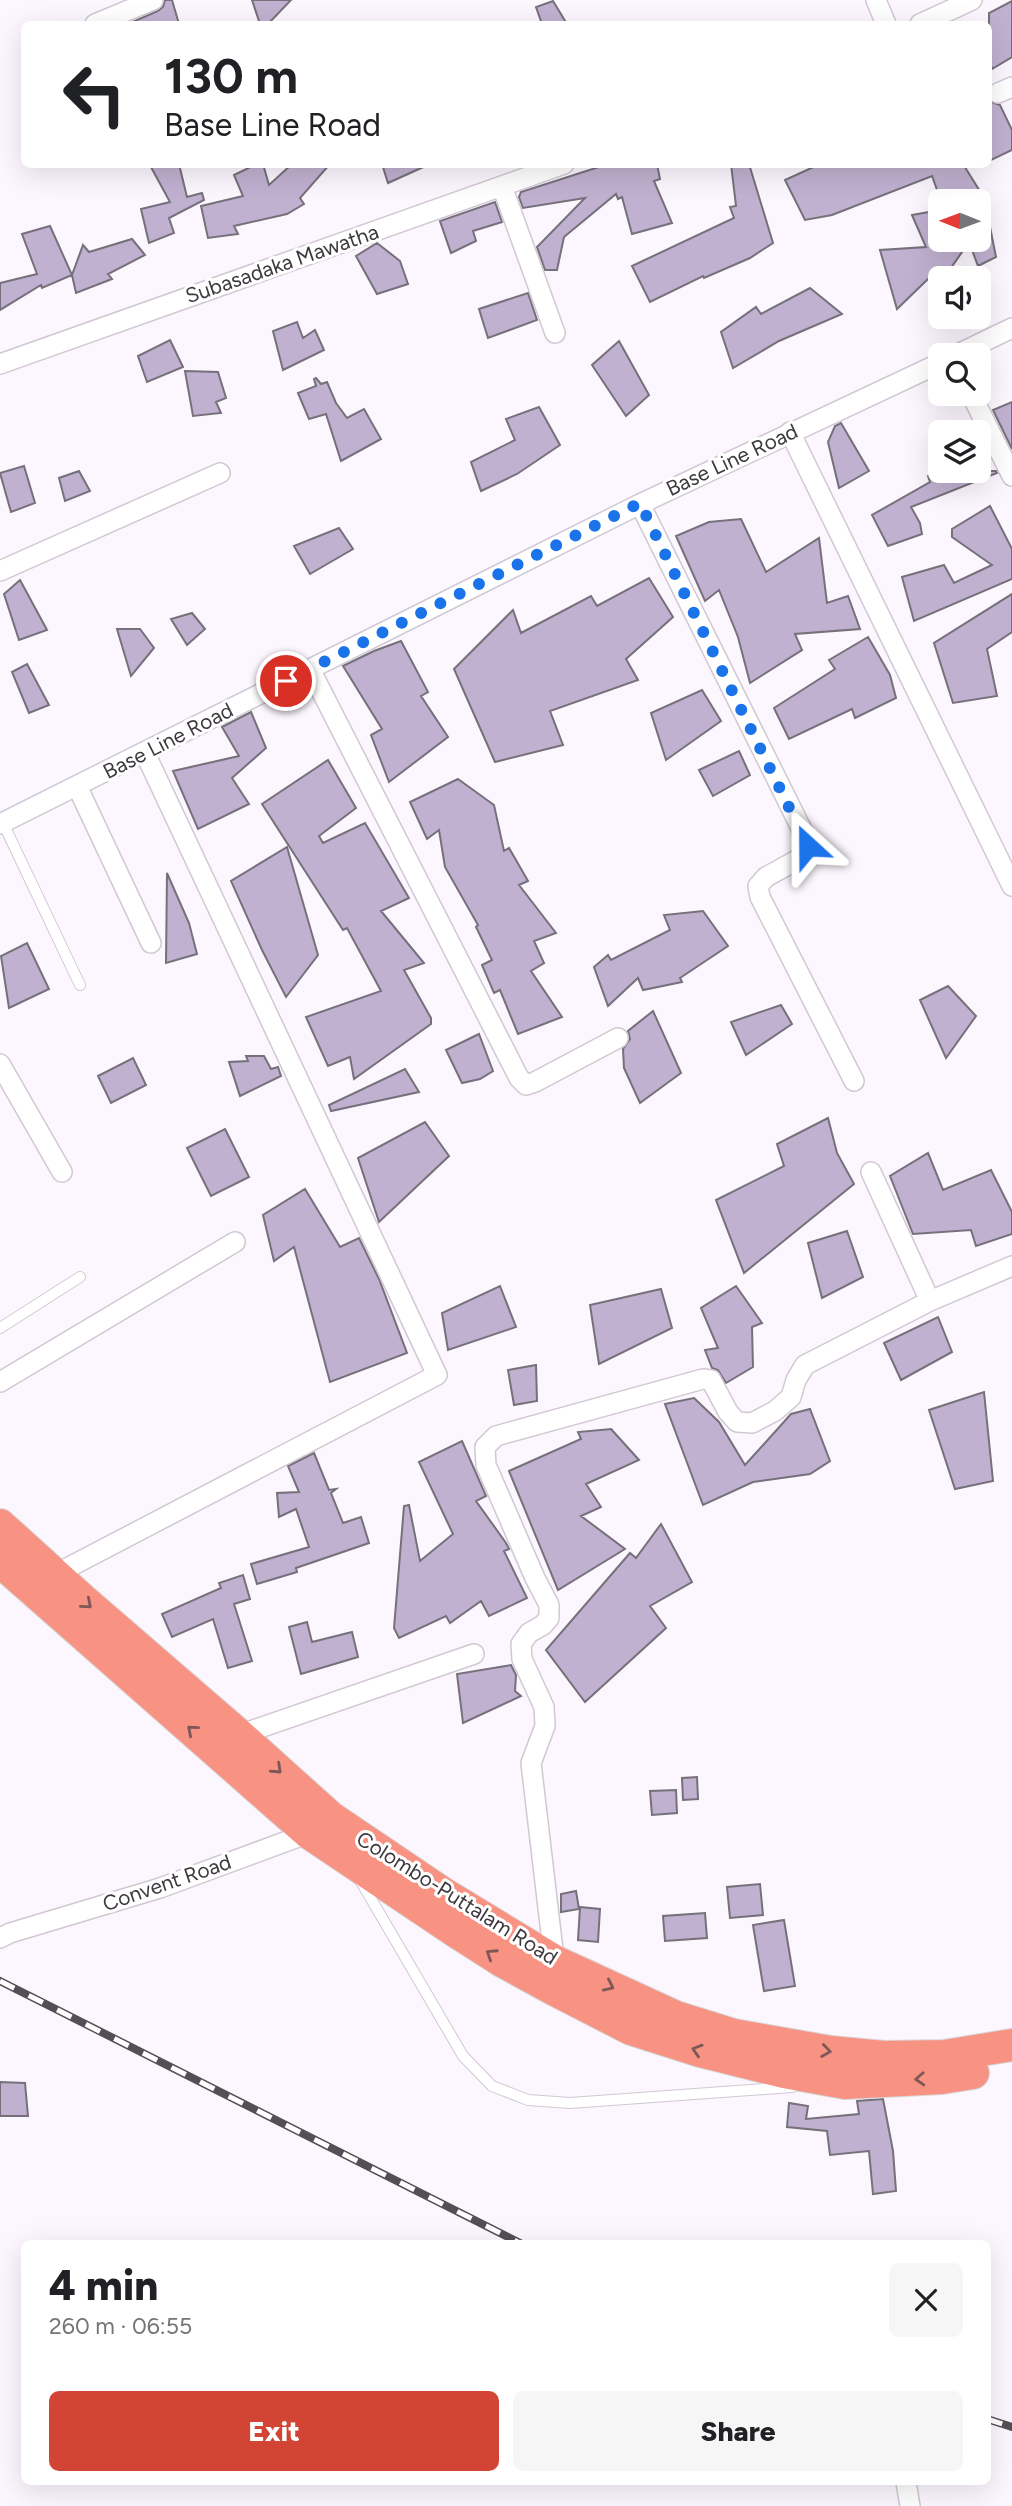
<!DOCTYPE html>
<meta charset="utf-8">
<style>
:root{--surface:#fff;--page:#f6f6f6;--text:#202124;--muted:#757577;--accent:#d24534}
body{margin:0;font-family:Figtree,sans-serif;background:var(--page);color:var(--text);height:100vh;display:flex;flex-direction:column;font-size:26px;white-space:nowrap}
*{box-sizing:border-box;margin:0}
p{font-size:23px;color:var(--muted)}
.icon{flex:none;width:38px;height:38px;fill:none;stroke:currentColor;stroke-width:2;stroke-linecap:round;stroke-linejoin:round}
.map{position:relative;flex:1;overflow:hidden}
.sheet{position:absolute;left:21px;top:2240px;width:970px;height:245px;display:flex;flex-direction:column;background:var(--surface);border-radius:10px;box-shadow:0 7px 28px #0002}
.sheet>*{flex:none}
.hud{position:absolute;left:21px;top:21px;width:971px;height:147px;border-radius:10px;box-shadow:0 7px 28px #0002;background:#fff;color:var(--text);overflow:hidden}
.needle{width:46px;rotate:271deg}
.fabs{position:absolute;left:928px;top:189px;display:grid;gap:14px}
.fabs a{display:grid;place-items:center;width:63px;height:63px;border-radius:10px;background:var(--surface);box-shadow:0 7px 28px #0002;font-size:35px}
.pin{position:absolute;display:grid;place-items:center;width:60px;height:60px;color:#fff;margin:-30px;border:4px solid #fff;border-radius:50%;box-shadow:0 2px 7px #0007}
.me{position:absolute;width:77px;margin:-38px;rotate:336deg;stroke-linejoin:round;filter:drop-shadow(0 0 5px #0008)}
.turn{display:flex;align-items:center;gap:24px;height:147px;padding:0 28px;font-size:32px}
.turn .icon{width:91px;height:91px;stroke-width:2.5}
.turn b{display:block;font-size:49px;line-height:60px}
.round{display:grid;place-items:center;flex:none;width:74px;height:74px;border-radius:10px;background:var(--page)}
.headline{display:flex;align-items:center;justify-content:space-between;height:119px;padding:0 28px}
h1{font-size:42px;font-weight:800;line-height:52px}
.action{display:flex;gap:14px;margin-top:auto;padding:14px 28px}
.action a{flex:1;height:80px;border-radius:10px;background:var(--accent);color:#fff;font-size:28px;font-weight:800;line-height:80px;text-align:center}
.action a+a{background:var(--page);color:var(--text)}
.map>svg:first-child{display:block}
.building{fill:#c1b1d1;stroke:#76707b;stroke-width:2}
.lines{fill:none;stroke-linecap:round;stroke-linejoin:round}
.service-casing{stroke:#d1c8d4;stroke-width:12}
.minor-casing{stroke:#d1c8d4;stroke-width:22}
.trunk-casing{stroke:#d8d7d8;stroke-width:34}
.service{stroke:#fff;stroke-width:10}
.minor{stroke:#fff;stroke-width:19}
.trunk{stroke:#f89282;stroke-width:32}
.rail-casing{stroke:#534f54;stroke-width:8}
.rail{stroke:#fff;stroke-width:5;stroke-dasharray:16;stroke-linecap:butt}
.oneway{stroke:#7e5856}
.route{stroke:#1a73e8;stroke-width:12;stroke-dasharray:0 21.6}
.labels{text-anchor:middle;stroke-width:6;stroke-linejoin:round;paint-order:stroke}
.street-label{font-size:21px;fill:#3d393e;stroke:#fff}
</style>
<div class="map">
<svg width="1012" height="2506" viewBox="0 0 1012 2506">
<rect width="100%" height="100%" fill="#fcf6fe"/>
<path class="building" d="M165 0H172L179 24H128L158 11 163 7Z
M252 0H291L268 24H260Z
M553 1 567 24H542L536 7Z
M1012 1V57L992 69 989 57V13Z
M989 101 1000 105 1012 130V150L989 161Z
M161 164H179L187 197 202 193 204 200 169 218 174 233 149 243 141 209 170 202 151 167Z
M257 164H263L269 185 292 164H330L300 198 304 204 287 214 234 226 238 234 208 238 201 206 243 196 234 175Z
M382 164H430L388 183Z
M608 164H657L660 179 654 181 672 223 632 234 622 197 618 199 616 194 564 237 557 270H545L537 247 585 198 523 208 519 197 521 192Z
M731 164H749L773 243 750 258 704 278 703 276 650 302 632 266 734 218 730 207 736 206Z
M820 164H963L986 201H941L932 176 832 215 805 220 785 180Z
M495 202 502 222 473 231 476 241 451 253 440 221Z
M986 207 996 257 978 266 969 242 944 278H929L897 309 880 250 926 247 912 215 940 210V240H978V208Z
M50 226 72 275 42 288 41 285 0 310V283L37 274 22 234Z
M132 239 145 255 108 274 112 279 76 293 72 275 83 245 89 252Z
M377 243 400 261 408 284 377 294 356 256Z
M810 288 842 314 779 341 733 368 721 332 756 307 761 314Z
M528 293 537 320 488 338 479 309Z
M297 322 303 338 315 330 324 350 283 370 273 331Z
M170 340 183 367 147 382 138 356Z
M619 341 649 395 626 416 592 365Z
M185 371 218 372 226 398 216 402 221 413 193 416Z
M316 378 321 384 327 382 336 403 347 418 364 409 381 439 341 461 326 414 309 419 298 393 316 386 314 379Z
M1012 402V449L993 410Z
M539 407 560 445 517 474 481 491 471 462 515 440 506 419Z
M841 423 869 471 839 488 828 442 835 426Z
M24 466 35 503 11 512 0 473Z
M79 471 90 491 65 501 59 478Z
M941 471H996L997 473 911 507 920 523 922 534 888 546 872 515 930 482 928 476Z
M990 506 1012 549V579L914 621 902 577 944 565 954 583 992 565 952 537V529Z
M741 519 766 572 819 538 827 603 848 596 860 629 795 634 802 650 750 683 738 637 719 590 705 601 676 536 709 522Z
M339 528 353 549 310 574 294 546Z
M649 578 673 617 626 659 638 680 550 711 563 745 495 762 454 669 513 610 521 633 591 596 597 606Z
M20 580 47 630 19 640 4 594Z
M1012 594V632L987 649 997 696 953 703 934 643Z
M192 613 205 629 187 645 171 619Z
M117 629H140L154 648 131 676Z
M868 637 890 675 896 698 855 718 852 709 789 739 774 708 835 669 829 660Z
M401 641 428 692 421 696 448 737 389 782 371 735 382 729 343 666 374 651Z
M27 664 49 705 29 713 12 672Z
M702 690 721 721 666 760 651 713Z
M251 712 266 748 232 778 249 804 198 829 173 771 239 756 222 727Z
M739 751 750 775 713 796 699 770Z
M328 760 356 808 319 836 323 843 365 823 409 898 381 911 424 963 404 970 431 1018V1024L354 1079 350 1057 328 1066 306 1017 381 991 347 928 343 930 262 804Z
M458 779 494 805 504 851 509 848 528 881 519 885 556 933 534 941 544 963 531 971 562 1017 518 1034 500 990 494 993 482 965 492 960 476 927 478 925 445 867 439 830 427 839 410 802Z
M287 847 318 955 286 997 262 950 231 881Z
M167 873 189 923 197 954 166 963Z
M703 911 728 946 680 978 682 982 643 990 638 978 608 1006 594 967 608 955 611 960 670 930 664 915Z
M27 943 49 989 9 1008 1 956Z
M948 986 976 1016 946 1058 920 1000Z
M781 1005 792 1024 746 1055 731 1022Z
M653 1011 681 1073 640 1103 624 1068 623 1049 630 1039 628 1031Z
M479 1034 493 1071 480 1079 462 1083 446 1050Z
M246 1056H264L271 1069 278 1067 281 1076 240 1096 229 1062 248 1061Z
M133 1058 146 1085 111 1103 98 1076Z
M405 1069 419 1092 331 1111 329 1105Z
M828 1118 837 1153 854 1184 744 1273 716 1200 784 1166 777 1144Z
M425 1122 449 1156 379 1222 358 1158Z
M225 1129 249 1177 211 1196 187 1148Z
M928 1153 943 1190 991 1170 1012 1212V1234L976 1246 971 1230 913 1234 890 1176Z
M305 1189 340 1247 359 1238 379 1279 407 1353 330 1382 294 1247 274 1261 263 1215Z
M847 1231 863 1277 822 1298 808 1243Z
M500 1286 516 1327 448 1350 442 1313Z
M736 1286 762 1323 752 1327 753 1367 726 1383 718 1370 712 1368 705 1350 718 1348 701 1308Z
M661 1289 672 1328 599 1364 590 1305Z
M938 1317 952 1352 901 1380 884 1343Z
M536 1365 537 1401 514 1405 508 1370Z
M984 1392 993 1481 955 1489 929 1410Z
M694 1398 719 1422 745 1465 791 1414 810 1409 830 1461 810 1474 753 1482 703 1505 665 1404Z
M611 1429 639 1460 586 1484 601 1507 581 1516 625 1549 558 1590 509 1471 581 1439 578 1432Z
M462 1441 486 1496 476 1501 506 1543 509 1549 504 1551 527 1598 489 1616 481 1601 450 1623 446 1616 399 1638 394 1628 404 1506 409 1505 420 1561 453 1534 419 1462Z
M314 1453 329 1490 336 1489 331 1493 343 1523 361 1517 369 1543 296 1568 297 1572 257 1584 251 1564 309 1547 296 1509 279 1517 277 1493 299 1492 288 1466Z
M661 1524 692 1582 650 1606 666 1628 585 1702 546 1650 630 1553 636 1558Z
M243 1575 250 1599 234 1604 252 1661 228 1668 213 1619 172 1637 162 1614 221 1588 219 1583Z
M307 1622 312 1642 352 1632 358 1657 301 1674 289 1627Z
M511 1665 516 1675 515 1691 521 1696 463 1723 457 1674Z
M697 1777 698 1799 683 1800 682 1778Z
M676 1790 677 1813 652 1815 650 1791Z
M760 1884 763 1915 730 1918 727 1887Z
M576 1891 579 1909 561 1912V1894Z
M580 1907 600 1909 598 1942 578 1940Z
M705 1913 707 1938 665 1941 663 1916Z
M784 1920 795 1986 764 1991 753 1925Z
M0 2082 25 2083 28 2116H0Z
M883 2099 893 2151 896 2191 873 2194 869 2151 830 2155 827 2131 787 2127 789 2103 808 2106 806 2119 859 2114 857 2101Z"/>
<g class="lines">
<g class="service-casing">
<path id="service" d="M3 823 80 985
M0 1328 80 1277
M360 1880 463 2056 492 2086 528 2100 570 2103 792 2087"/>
</g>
<g class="minor-casing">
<path id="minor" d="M876 0 886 24
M95 24 153 0
M920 24 972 0
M998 93 1012 87
M502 186 555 333
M956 355 1012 328
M0 364 564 164
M971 394 1012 476
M790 432 1012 886
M640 504 806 838 809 846 806 855 766 877 758 886 760 897 854 1081
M0 571 220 473
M310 669 519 1078 526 1085 535 1082 618 1038
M77 786 151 943
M0 824 640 504 940 363
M0 1064 62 1172
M871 1172 930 1301
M0 1382 235 1242
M54 1575 437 1375 145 753
M239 1735 474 1654
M0 1938 10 1933 160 1888 309 1833 315 1828
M555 1967 531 1763 545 1726 544 1707 522 1659 521 1644 529 1633 543 1625 549 1618V1605L535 1578 486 1465 485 1447 496 1436 703 1379 711 1380 728 1412 737 1422 752 1423 775 1411 791 1397 796 1380 805 1365 930 1301 1012 1266
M906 2482 910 2506"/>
</g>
<g class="trunk-casing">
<path id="trunk" d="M0 1525 84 1601 239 1735 330 1817 444 1894 556 1962 676 2017 734 2035 831 2052 884 2057 944 2056 1012 2045
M0 1561 309 1833 455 1931 502 1961 555 1990 631 2029 700 2051 784 2072 845 2083 942 2078 973 2073"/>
</g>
<use href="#service" class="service"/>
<use href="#minor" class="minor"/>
<use href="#trunk" class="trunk"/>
<g class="rail-casing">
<path id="rail" d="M0 1981 522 2244
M987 2419 1012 2427"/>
</g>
<use href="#rail" class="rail"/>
</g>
<defs><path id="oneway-chevron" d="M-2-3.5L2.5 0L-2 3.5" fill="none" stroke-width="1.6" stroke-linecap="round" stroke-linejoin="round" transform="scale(1.75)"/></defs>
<g class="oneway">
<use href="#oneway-chevron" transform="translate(87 1604) rotate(41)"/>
<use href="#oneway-chevron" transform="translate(192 1730) rotate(-139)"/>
<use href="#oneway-chevron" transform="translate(277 1769) rotate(43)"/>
<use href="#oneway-chevron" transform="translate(491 1954) rotate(-147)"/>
<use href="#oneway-chevron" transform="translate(609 1986) rotate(25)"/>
<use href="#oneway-chevron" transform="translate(697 2050) rotate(-163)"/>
<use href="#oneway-chevron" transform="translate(826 2051) rotate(8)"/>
<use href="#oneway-chevron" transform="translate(920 2079) rotate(177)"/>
</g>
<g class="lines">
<path class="route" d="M286 681 640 503 808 846"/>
</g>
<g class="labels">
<g class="street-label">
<text transform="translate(282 264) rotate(-19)" y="7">Subasadaka Mawatha</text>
<text transform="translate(732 460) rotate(-25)" y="7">Base Line Road</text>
<text transform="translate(168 741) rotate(-27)" y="7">Base Line Road</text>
<text transform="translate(167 1883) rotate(-19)" y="7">Convent Road</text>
<text transform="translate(457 1898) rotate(32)" y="7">Colombo-Puttalam Road</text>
</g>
</g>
</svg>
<div class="fabs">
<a><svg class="needle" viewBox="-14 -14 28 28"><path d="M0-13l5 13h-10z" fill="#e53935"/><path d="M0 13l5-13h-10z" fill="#757577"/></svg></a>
<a><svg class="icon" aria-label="sound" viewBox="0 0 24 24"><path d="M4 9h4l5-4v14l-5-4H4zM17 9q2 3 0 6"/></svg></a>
<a><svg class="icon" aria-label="search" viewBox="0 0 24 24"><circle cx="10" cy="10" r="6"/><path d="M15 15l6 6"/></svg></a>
<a><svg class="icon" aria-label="layers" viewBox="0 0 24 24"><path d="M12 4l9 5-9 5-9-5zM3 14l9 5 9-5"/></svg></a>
</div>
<div class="pin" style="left:286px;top:681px;background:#d93025"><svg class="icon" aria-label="arrive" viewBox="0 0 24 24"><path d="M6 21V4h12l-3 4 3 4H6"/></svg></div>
<svg class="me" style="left:808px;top:846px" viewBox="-20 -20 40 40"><path d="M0-17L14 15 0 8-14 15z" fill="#1a73e8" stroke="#fff" stroke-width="4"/></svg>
<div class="hud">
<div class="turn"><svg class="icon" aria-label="left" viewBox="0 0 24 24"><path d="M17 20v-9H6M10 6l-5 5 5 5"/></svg><div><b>130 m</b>Base Line Road</div></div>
</div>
<section class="sheet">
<div class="headline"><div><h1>4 min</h1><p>260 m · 06:55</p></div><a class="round"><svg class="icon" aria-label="close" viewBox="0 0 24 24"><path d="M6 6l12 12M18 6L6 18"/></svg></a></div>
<div class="action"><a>Exit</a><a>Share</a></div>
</section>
</div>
